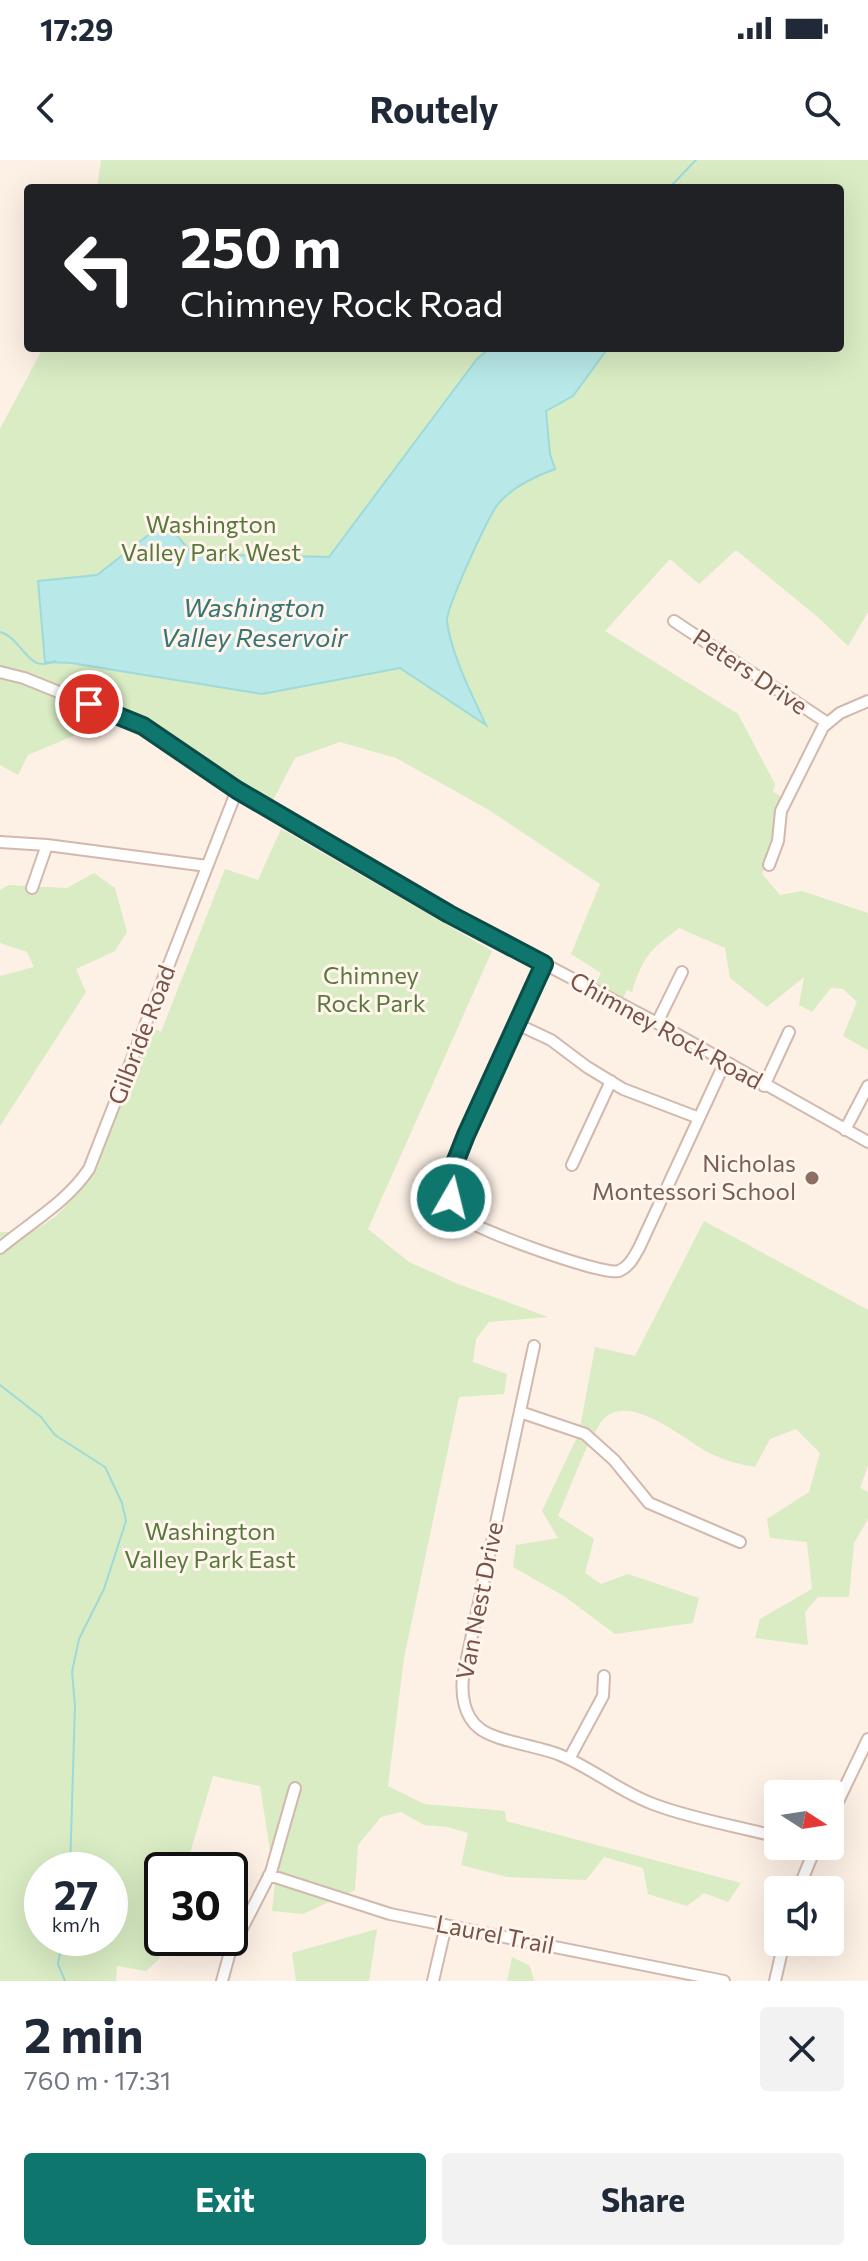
<!DOCTYPE html>
<meta charset="utf-8">
<style>
:root{--surface:#fff;--page:#f2f2f3;--text:#1f2937;--muted:#747a83;--accent:#0f766e}
body{margin:0;font-family:Commissioner,sans-serif;background:var(--page);color:var(--text);height:100vh;display:flex;flex-direction:column;font-size:30px;white-space:nowrap}
*{box-sizing:border-box;margin:0}
p{font-size:26px;color:var(--muted)}
.icon{flex:none;width:44px;height:44px;fill:none;stroke:currentColor;stroke-width:2;stroke-linecap:round;stroke-linejoin:round}
.map{position:relative;height:1821px;overflow:hidden}
.side{display:flex;flex-direction:column;background:var(--surface);flex:1}
.side>*{flex:none}
.banner{position:absolute;left:24px;top:24px;width:820px;height:168px;border-radius:8px;box-shadow:0 8px 32px #0002;background:#202124;color:#fff;overflow:hidden}
.needle{width:52px;rotate:102deg}
.buttons{position:absolute;left:764px;top:1620px;display:grid;gap:16px}
.buttons a{display:grid;place-items:center;width:80px;height:80px;border-radius:8px;background:var(--surface);box-shadow:0 8px 32px #0002;font-size:40px}
.speed{position:absolute;left:24px;top:1692px;display:flex;gap:16px;font-size:40px;font-weight:700;text-align:center}
.speed>*{display:grid;place-content:center;width:104px;height:104px;border-radius:50%;background:var(--surface);box-shadow:0 8px 32px #0002;line-height:1}
.speed small{font-size:20px;font-weight:400}
.speed .limit{border:4px solid #111;border-radius:12px;background:#fff;color:#111}
.pin{position:absolute;display:grid;place-items:center;width:68px;height:68px;color:#fff;margin:-34px;border:4px solid #fff;border-radius:50%;box-shadow:0 2px 8px #0007}
.me{position:absolute;width:88px;margin:-44px;rotate:8deg;stroke-linejoin:round;filter:drop-shadow(0 0 6px #0008)}
.turn{display:flex;align-items:center;gap:28px;height:168px;padding:0 24px;font-size:36px}
.turn .icon{width:104px;height:104px;stroke-width:2.5}
.turn b{display:block;font-size:56px;line-height:68px}
.round{display:grid;place-items:center;flex:none;width:84px;height:84px;border-radius:8px;background:var(--page)}
.summary{display:flex;align-items:center;justify-content:space-between;height:136px;padding:0 24px}
h1{font-size:48px;font-weight:700;line-height:60px}
.primary-button{display:flex;gap:16px;margin-top:auto;padding:16px 24px}
.primary-button a{flex:1;height:92px;border-radius:8px;background:var(--accent);color:#fff;font-size:32px;font-weight:700;line-height:92px;text-align:center}
.primary-button a+a{background:var(--page);color:var(--text)}
.status{display:flex;justify-content:space-between;align-items:center;height:56px;padding:0 40px;background:var(--surface);direction:ltr}
.status svg{height:22px;fill:currentColor}
header{display:flex;justify-content:space-between;align-items:center;height:104px;padding:0 24px;background:var(--surface);font-size:36px;font-weight:700}
.map>svg:first-child{display:block}
.green{fill:#d9ecc3;fill-rule:evenodd}
.water{fill:#b8e8e8;stroke:#9edada;stroke-width:2}
.lines{fill:none;stroke-linecap:round;stroke-linejoin:round}
.stream{stroke:#9edada;stroke-width:2}
.minor-casing{stroke:#d2b8ad;stroke-width:14}
.minor{stroke:#fff;stroke-width:10}
.route-casing{stroke:#0a4d48;stroke-width:20}
.route{stroke:#0f766e;stroke-width:14}
.education-dot{fill:#8d6e63;stroke:#fff5ec;stroke-width:3}
.labels{text-anchor:middle;stroke-width:6;stroke-linejoin:round;paint-order:stroke}
.park-label{font-size:24px;fill:#58783d;stroke:#fff5ec}
.street-label{font-size:24px;fill:#785349;stroke:#fff5ec}
.education-label{font-size:24px;fill:#785e54;stroke:#fff5ec;text-anchor:end}
.water-label{font-size:26px;font-style:italic;fill:#397576;stroke:#fff5ec}
</style>
<div class="status"><b>17:29</b><svg viewBox="0 0 49 12"><path d="M0 12V9h3v3zM5 12V6h3v6zM10 12V3h3v9zM15 12V0h3v12zM26 1h20v11H26zM47 4h2v5h-2z"/></svg></div>
<header><svg class="icon" aria-label="back" viewBox="0 0 24 24"><path d="M15 5l-7 7 7 7"/></svg>Routely<svg class="icon" aria-label="search" viewBox="0 0 24 24"><circle cx="10" cy="10" r="6"/><path d="M15 15l6 6"/></svg></header>
<div class="map">
<svg width="868" height="1821" viewBox="0 0 868 1821">
<rect width="100%" height="100%" fill="#fdf0e5"/>
<path class="green" d="M101 0H868V452L848 486 820 459 736 390 699 424 670 399 605 471 738 554 775 624 773 632 784 638 776 675 762 714 780 735 802 731 868 753V890L843 876 857 842 843 829 831 828 812 852 799 845 804 817 767 847 730 818 725 788 679 768C650 790 643 796 632 832L627 830 623 838 596 823 601 813 571 794 600 724 489 650 396 598 340 582 295 598 272 642 190 594 171 574 154 563 117 549 106 562 28 595 18 615 0 605V269L43 188H840V28H97Z
M281 669 492 791 368 1069 409 1102 458 1124 548 1157 489 1162 476 1179 473 1202 507 1214 504 1234 459 1237 404 1498 388 1626 424 1644 505 1651 506 1661 741 1723 728 1742 704 1733 687 1746 648 1734 643 1708 604 1697 586 1720 507 1717 461 1705 468 1673 447 1667 424 1665 401 1652 381 1657 358 1685 355 1730 303 1754 272 1751 275 1723 260 1626 213 1616 185 1710H162V1778H166L159 1799 146 1811 117 1806 116 1821H0V1072H14L19 1080 55 1057 82 1029 98 997 153 868 161 872 225 709 258 720ZM42 1710H110V1778H42Z
M94 713 115 728 127 772 115 791 76 809 86 832 0 966V816L34 807 27 792 0 783V730L9 725 67 728Z
M704 1061 868 1150V1306L860 1328 868 1332V1359L854 1383 849 1437H818L805 1452 808 1485 755 1478 760 1459 812 1429 807 1382 770 1378 767 1359 809 1332 820 1293 796 1269 770 1279 755 1307C738 1304 723 1300 707 1292 682 1278 623 1226 599 1265 582 1293 571 1326 558 1356L594 1379 585 1413 601 1424 628 1414 699 1438 693 1463 615 1474 564 1436 513 1407 516 1385 558 1378 542 1351 579 1273 595 1187 635 1196Z
M377 1769 369 1821H296L292 1793Z
M512 1797 530 1806 534 1821H507Z"/>
<path class="water" d="M490 188H608L573 236 546 251 550 294 555 309C536 316 511 328 498 344 488 357 445 450 447 462 452 496 471 533 486 565L400 508 262 534 71 503 45 502 38 421 97 415 165 362 193 394 329 397 477 199Z"/>
<g class="lines">
<path class="stream" d="M669 28 696 0
M0 472C23 478 27 515 55 501
M0 1225 41 1257 55 1275 105 1307 122 1343 126 1361 104 1429 79 1479 72 1512 75 1545 70 1710
M63 1778 58 1804 65 1821"/>
<g class="minor-casing">
<path id="minor" d="M674 461 826 562
M0 512 24 518 143 566 237 630 449 754 657 863 868 982
M0 682 47 685 207 706
M769 705 778 681 781 651 823 567 840 553 868 541
M32 728 47 685
M544 804 449 1018C449 1031 452 1048 463 1058 477 1070 603 1116 619 1111 629 1107 634 1097 639 1088L725 902
M657 863 682 812
M517 864 551 880 587 907 623 929 699 958
M764 926 789 872
M845 970 868 926
M572 1005 611 921
M0 1088C31 1062 66 1043 89 1009L237 630
M534 1186 463 1517C461 1535 464 1556 479 1568 494 1581 539 1586 560 1595 592 1608 620 1632 653 1644 692 1659 737 1666 778 1677
M520 1252 585 1274 614 1300 649 1343 740 1382
M569 1599 603 1536 604 1516
M830 1658 868 1579
M269 1715 390 1754 724 1821
M798 1730 816 1686
M222 1821 230 1792 271 1712 295 1628
M433 1821 446 1765
M775 1821 784 1782"/>
</g>
<use href="#minor" class="minor"/>
</g>
<g class="lines">
<g class="route-casing">
<path id="route" d="M89 544 143 566 237 630 449 754 544 804 466 975 449 1018 451 1038"/>
</g>
<use href="#route" class="route"/>
</g>
<circle class="education-dot" cx="812" cy="1018" r="8"/>
<g class="labels">
<g class="park-label">
<text x="211" y="373">Washington<tspan x="211" dy="28">Valley Park West</tspan></text>
<text x="371" y="824">Chimney<tspan x="371" dy="28">Rock Park</tspan></text>
<text x="210" y="1380">Washington<tspan x="210" dy="28">Valley Park East</tspan></text>
</g>
<g class="street-label">
<text transform="translate(750 512) rotate(34)" y="8">Peters Drive</text>
<text transform="translate(666 871) rotate(29)" y="8">Chimney Rock Road</text>
<text transform="translate(142 875) rotate(-69)" y="8">Gilbride Road</text>
<text transform="translate(480 1441) rotate(-79)" y="8">Van Nest Drive</text>
<text transform="translate(495 1775) rotate(11)" y="8">Laurel Trail</text>
</g>
<g class="education-label">
<text x="796" y="1012">Nicholas<tspan x="796" dy="28">Montessori School</tspan></text>
</g>
<g class="water-label">
<text x="254" y="457">Washington<tspan x="254" dy="30">Valley Reservoir</tspan></text>
</g>
</g>
</svg>
<div class="buttons">
<a><svg class="needle" viewBox="-14 -14 28 28"><path d="M0-13l5 13h-10z" fill="#e53935"/><path d="M0 13l5-13h-10z" fill="#747a83"/></svg></a>
<a><svg class="icon" aria-label="sound" viewBox="0 0 24 24"><path d="M4 9h4l5-4v14l-5-4H4zM17 9q2 3 0 6"/></svg></a>
</div>
<div class="speed"><div>27<small>km/h</small></div><div class="limit">30</div></div>
<div class="pin" style="left:89px;top:544px;background:#d93025"><svg class="icon" aria-label="arrive" viewBox="0 0 24 24"><path d="M6 21V4h12l-3 4 3 4H6"/></svg></div>
<svg class="me" style="left:451px;top:1038px" viewBox="-20 -20 40 40"><circle r="17" fill="#0f766e" stroke="#fff" stroke-width="3"/><path d="M0-11L8 9 0 5-8 9z" fill="#fff"/></svg>
<div class="banner">
<div class="turn"><svg class="icon" aria-label="left" viewBox="0 0 24 24"><path d="M17 20v-9H6M10 6l-5 5 5 5"/></svg><div><b>250 m</b>Chimney Rock Road</div></div>
</div>
</div>
<section class="side">
<div class="summary"><div><h1>2 min</h1><p>760 m · 17:31</p></div><a class="round"><svg class="icon" aria-label="close" viewBox="0 0 24 24"><path d="M6 6l12 12M18 6L6 18"/></svg></a></div>
<div class="primary-button"><a>Exit</a><a>Share</a></div>
</section>
